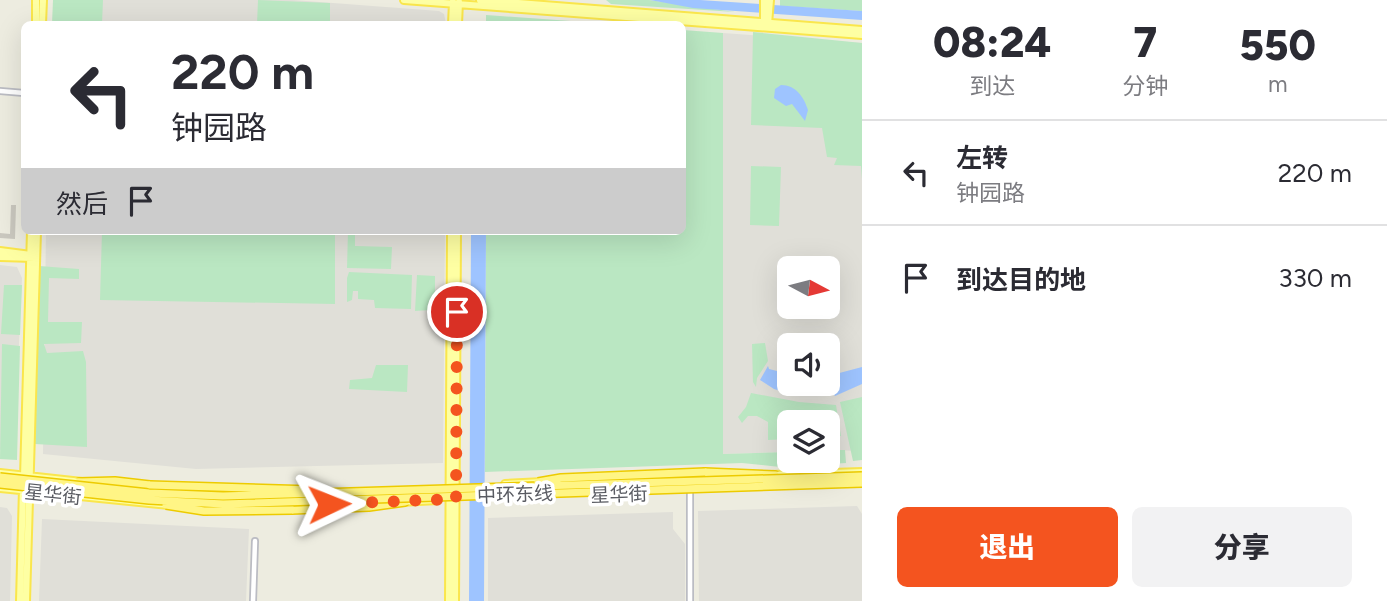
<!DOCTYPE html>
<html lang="zh">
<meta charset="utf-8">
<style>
:root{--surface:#fff;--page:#f2f2f3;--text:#2b2b33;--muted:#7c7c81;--line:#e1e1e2;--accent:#f4541f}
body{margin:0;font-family:Figtree,"Noto Sans SC",sans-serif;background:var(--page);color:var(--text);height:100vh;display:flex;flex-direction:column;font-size:26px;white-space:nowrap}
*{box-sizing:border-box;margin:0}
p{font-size:23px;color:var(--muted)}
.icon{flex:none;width:38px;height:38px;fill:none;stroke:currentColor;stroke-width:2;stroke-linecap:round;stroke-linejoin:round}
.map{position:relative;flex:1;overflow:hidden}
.details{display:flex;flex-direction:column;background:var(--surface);width:525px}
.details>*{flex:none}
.hud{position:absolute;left:21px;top:21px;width:665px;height:214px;border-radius:10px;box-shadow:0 7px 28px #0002;background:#fff;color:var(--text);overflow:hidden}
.needle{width:46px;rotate:97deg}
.fabs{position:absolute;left:777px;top:256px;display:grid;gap:14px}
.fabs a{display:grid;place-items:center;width:63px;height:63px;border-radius:10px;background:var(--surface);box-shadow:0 7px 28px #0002;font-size:35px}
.pin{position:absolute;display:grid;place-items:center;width:60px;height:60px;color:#fff;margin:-30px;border:4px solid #fff;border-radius:50%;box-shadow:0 2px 7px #0007}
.me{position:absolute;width:77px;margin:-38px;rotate:88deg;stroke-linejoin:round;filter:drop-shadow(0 0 5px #0008)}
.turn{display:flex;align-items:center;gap:24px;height:147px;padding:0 35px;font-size:32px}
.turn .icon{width:91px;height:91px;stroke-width:2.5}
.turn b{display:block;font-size:49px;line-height:60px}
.then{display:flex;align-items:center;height:66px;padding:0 35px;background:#0003;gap:14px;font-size:26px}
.eta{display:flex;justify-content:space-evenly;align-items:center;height:119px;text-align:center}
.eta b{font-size:42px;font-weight:800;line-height:49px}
.action{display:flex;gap:14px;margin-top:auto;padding:14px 35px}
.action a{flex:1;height:80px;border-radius:10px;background:var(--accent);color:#fff;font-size:28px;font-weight:800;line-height:80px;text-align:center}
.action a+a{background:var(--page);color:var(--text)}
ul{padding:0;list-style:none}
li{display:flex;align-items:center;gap:21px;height:105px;padding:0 35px;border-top:2px solid var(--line)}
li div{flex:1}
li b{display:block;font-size:26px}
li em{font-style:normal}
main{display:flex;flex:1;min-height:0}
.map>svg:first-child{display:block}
.industrial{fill:#e0dfd8;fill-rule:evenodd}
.green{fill:#bae7c2}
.water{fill:#9ec4ff}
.building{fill:#cac8bf}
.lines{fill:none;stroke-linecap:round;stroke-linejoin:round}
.minor-casing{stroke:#bbbcc3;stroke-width:8}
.major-casing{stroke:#fae64c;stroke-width:10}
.highway-casing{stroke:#edcb00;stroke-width:10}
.minor{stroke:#fff;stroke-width:4.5}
.major{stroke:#feffa3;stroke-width:6}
.highway{stroke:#fff585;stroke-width:7}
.highway-bridge-casing{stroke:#edcb00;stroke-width:10;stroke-linecap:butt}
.highway-bridge{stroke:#fff585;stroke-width:7}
.route{stroke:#f4541f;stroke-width:12;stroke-dasharray:0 21.6}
.labels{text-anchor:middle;stroke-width:7;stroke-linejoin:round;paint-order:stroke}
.street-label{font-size:19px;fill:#595b62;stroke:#fff}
</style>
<main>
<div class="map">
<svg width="862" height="601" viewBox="0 0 862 601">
<rect width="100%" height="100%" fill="#edece0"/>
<path class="industrial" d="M55 0H293L439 11 444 14 446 24H54Z
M723 33 862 43V451L828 450V422H789V452L723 454ZM789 268H828V306H789ZM789 345H828V383H789Z
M46 231H445L443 463 196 469 43 454Z
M0 265 17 267 22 278 14 452 0 450Z
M857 506 862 514V601H699L698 511Z
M0 507 7 508 12 516 10 601H0Z
M673 512V529L685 544V601H488V518Z
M42 519 249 529 246 601H39Z"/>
<path class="green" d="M53 0H103L102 24H52Z
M258 0 330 3V24H257Z
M606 0H649L735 12 611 4Z
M780 0H862V11L780 6Z
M486 15 613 24H486Z
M683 30 723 33V454L789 452V460H828V450H845L846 463 780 467 742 463 485 472 486 231H682Z
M753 32 862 43V179L861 166 834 165 837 158 827 157 822 128 751 125Z
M751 166 781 167 779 226 750 225Z
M102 231H335V304L100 300Z
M348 231H355V246L392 247 391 269 347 268Z
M39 266 79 269V279L49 278 48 322H82L81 343 44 344 47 353 83 351 86 362 87 447 35 444Z
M349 272 412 275 411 309 375 308 374 300 358 299V291H353L352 300 347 302V278Z
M417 275 435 276V306L431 310 415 311Z
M4 285H22L20 335 1 334Z
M765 343 768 361 757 378 756 387 753 382 752 344Z
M2 344 20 346 17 460 0 459Z
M376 365H408L407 392 349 389 350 380 372 378Z
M751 393 799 402 836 405 841 436 828 437V422H789V439L768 440V422L757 416H748L742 423 738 417 746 407Z
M862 397V460L853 461 840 402Z"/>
<path class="water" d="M650 0H700L862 11V20L693 8Z
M781 85C796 85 804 97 808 110L805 121 792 104 786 106 774 98 775 89Z
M471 231H486L484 601H469Z
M768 366 769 369 789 374V383H804L794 395 774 389 760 380Z
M862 367V384L835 396 826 383 828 376Z"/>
<path class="building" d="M11 205H16L15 239 0 238V233L10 234Z"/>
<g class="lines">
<g class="minor-casing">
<path id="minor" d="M0 91 24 93
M690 492V601
M253 601 255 541"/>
</g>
<g class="major-casing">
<path id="major" d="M404 0 862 35
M480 0 862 30
M36 24V0
M42 24 43 0
M452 24 453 2
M458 24 459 2
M768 24 770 0
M764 26V0
M0 251 31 255
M0 257 34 258
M0 473 82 482
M771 475 862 472
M24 477 31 231
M599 480 728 476
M103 484 177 490 246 491
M505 484 543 482
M0 488 169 505
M400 502 438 500
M305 505 379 503
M197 507H225
M20 601 23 488
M26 601 37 231
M449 601 451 231
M455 601 457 231"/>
</g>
<g class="highway-casing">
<path id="highway" d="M705 472 775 475
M79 482 115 481 150 485
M292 510 369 507 405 502"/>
</g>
<use href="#minor" class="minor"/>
<use href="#major" class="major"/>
<use href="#highway" class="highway"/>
<g class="highway-bridge-casing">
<path id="highway-bridge" d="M0 477 149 493 223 496 862 476
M538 482 561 478 705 472
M0 484 149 500 223 504 862 483
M150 485 313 490
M166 505 204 511 292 510"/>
</g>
<use href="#highway-bridge" class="highway-bridge"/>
</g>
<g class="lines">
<path class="route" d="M329 504 456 499 457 312"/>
</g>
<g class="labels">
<g class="street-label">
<text transform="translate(53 494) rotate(6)" y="7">星华街</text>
<text transform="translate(515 494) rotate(-2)" y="7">中环东线</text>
<text transform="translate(619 494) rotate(-2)" y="7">星华街</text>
</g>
</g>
</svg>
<div class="fabs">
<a><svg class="needle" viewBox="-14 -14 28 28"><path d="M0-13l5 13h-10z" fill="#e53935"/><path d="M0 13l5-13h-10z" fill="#7c7c81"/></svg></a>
<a><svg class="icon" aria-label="sound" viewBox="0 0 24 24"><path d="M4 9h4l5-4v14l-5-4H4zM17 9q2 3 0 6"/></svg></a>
<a><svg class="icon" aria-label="layers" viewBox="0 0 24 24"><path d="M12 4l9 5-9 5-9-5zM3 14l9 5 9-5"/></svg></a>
</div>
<div class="pin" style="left:457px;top:312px;background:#d93025"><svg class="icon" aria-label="arrive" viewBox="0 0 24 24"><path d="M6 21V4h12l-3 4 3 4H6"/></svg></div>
<svg class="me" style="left:329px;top:504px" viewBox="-20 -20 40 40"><path d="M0-17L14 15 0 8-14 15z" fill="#f4541f" stroke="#fff" stroke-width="4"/></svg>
<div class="hud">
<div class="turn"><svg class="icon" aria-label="left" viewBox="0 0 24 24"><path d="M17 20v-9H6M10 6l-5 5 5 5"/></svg><div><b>220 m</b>钟园路</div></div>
<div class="then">然后<svg class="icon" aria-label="arrive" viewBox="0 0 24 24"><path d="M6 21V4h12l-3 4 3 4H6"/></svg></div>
</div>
</div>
<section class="details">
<div class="eta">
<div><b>08:24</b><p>到达</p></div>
<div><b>7</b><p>分钟</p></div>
<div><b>550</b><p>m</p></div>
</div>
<ul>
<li><svg class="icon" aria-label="left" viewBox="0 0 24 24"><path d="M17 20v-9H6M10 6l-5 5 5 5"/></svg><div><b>左转</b><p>钟园路</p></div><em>220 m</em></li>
<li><svg class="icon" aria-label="arrive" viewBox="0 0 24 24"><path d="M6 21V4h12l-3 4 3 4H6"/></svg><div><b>到达目的地</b></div><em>330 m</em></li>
</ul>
<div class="action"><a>退出</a><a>分享</a></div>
</section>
</main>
